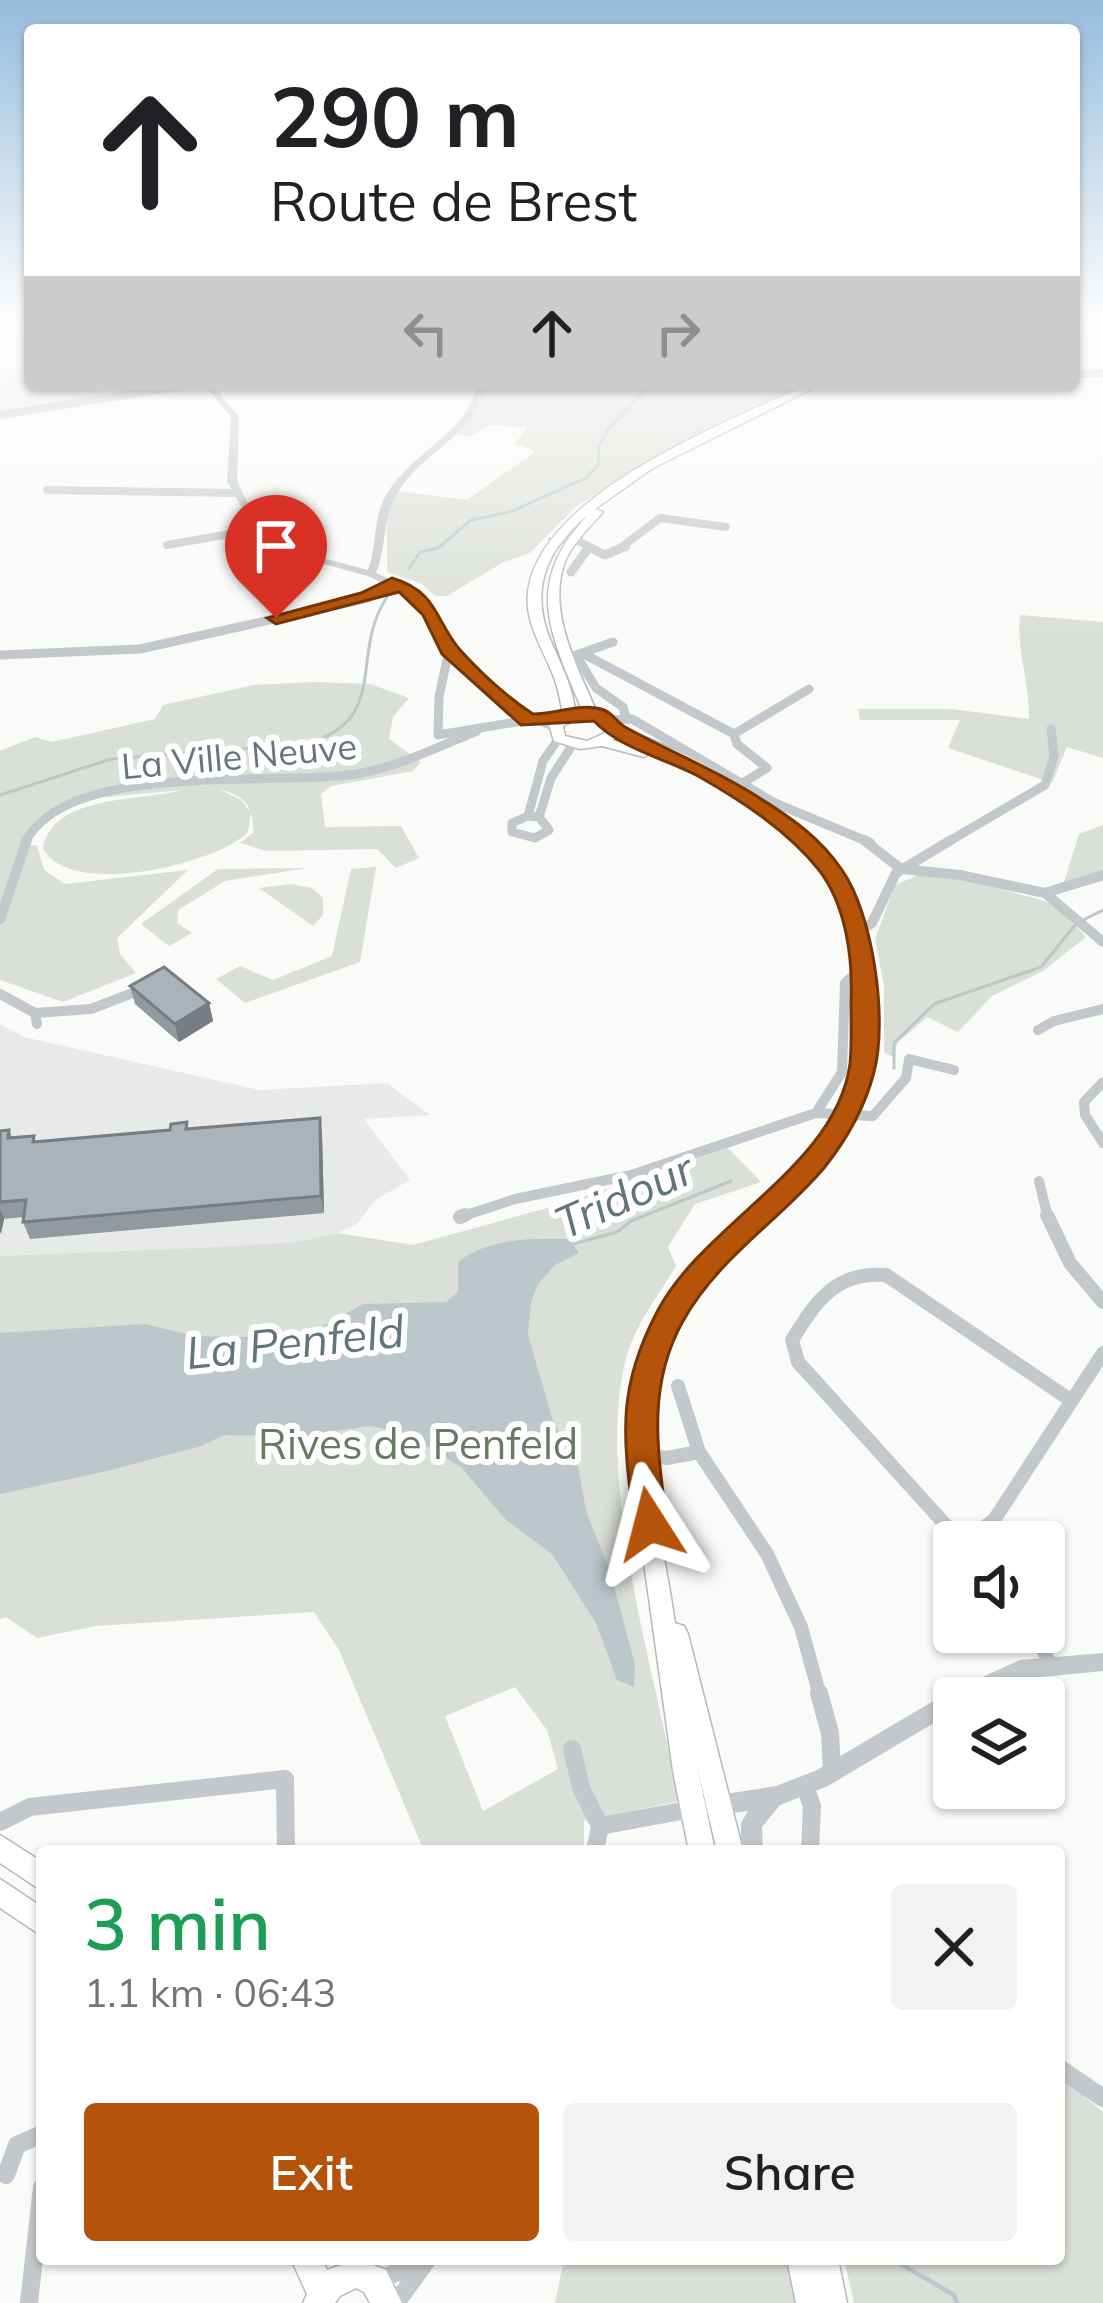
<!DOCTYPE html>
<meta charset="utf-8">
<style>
:root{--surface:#fff;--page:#f2f2f2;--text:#202124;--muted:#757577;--accent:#b45309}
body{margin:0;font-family:Mulish,sans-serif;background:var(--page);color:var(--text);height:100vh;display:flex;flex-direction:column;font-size:45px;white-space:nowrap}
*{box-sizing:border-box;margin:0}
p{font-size:39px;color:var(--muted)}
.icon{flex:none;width:66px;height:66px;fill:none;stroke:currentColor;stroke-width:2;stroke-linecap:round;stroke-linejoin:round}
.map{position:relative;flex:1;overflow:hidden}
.panel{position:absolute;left:36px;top:1845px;width:1029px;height:420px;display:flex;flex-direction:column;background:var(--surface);border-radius:12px;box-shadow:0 3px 9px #0004}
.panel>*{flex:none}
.guide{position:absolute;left:24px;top:24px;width:1056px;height:366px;border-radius:12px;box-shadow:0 3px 9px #0004;background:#fff;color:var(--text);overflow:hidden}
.tools{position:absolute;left:933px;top:1521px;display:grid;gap:24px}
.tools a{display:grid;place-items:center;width:132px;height:132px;border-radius:12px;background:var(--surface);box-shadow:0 3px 9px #0004;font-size:60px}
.pin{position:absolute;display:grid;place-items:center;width:102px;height:102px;color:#fff;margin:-123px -51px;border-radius:50% 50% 50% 0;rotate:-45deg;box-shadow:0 0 12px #0007}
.pin .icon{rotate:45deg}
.me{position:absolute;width:132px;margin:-66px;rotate:351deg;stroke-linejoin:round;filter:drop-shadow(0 0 9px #0008)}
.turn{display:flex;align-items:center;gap:42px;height:252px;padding:0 48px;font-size:54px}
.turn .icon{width:156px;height:156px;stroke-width:2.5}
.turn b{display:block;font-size:84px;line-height:102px}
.lanes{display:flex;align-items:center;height:114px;padding:0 48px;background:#0003;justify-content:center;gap:60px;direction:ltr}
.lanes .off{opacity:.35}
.round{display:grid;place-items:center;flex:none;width:126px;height:126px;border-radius:12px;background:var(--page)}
.summary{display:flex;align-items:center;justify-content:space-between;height:204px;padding:0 48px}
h1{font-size:72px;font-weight:600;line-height:90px;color:#1e9e55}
.primary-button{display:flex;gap:24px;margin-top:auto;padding:24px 48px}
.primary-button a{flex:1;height:138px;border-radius:12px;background:var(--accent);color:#fff;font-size:48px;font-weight:600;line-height:138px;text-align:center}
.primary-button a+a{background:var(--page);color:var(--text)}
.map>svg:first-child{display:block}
.built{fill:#e8e9e9}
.green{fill:#dadfd7;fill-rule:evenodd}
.water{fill:#bbc7cb}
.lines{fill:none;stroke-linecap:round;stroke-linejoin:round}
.stream-far1{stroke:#bbc7cb;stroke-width:3}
.stream{stroke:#bbc7cb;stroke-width:4.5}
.primary-casing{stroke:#b5babe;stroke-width:3}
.minor-far4{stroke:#c3c8cc;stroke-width:8}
.minor-far3{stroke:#c3c8cc;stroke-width:9}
.minor-far2{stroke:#c3c8cc;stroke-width:10}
.minor-far1{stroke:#c3c8cc;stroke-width:14}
.minor{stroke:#c3c8cc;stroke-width:18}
.tertiary{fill:#c3c8cc;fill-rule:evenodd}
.primary{fill:#fff;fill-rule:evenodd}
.wall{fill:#929a9f}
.shaded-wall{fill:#777d82}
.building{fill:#aab3b9;stroke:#777d82;stroke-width:3}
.route{fill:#b45309;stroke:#753606;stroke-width:3}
.labels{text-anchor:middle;stroke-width:12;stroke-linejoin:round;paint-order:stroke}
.far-street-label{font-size:36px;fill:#657683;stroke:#fff}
.park-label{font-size:42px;fill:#687a64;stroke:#fff}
.water-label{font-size:45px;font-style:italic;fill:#60757c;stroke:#fff}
</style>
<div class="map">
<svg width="1103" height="2303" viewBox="0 0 1103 2303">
<rect width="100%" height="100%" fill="#fafaf8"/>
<path class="built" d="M30 364V384H93L104 395 0 412V369Z
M0 1024 24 1037 259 1090 387 1083 430 1115 364 1119 410 1180 375 1200 358 1223 338 1233 296 1242 195 1248 0 1256Z"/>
<path class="green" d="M486 384H805L656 457 578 505 530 553 502 563 447 596H435L422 584 387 572V512L397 491 467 500 536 451 515 444 527 427 491 425 469 437 454 432Z
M1020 615 1103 622V758L1067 747 1052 783 948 748 960 720H860L858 709H951L1029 719C1030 683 1016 650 1020 615Z
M315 682 370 684 409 698 393 717 389 739 421 762 413 771 331 786 321 794 325 827 401 826 419 858 396 868 377 849 267 851 240 843 253 833C254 806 245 796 219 789L241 800 251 813 248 832C216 865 68 899 43 848 53 794 142 801 183 790L96 798 45 816 27 846 37 845 44 870 65 884 188 870 117 938 120 954 136 973 63 1002 0 980V751L35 737 52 742 155 719 163 705 254 685Z
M1103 825V881L1061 892 1079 834Z
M376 867 360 962 245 1003 216 979 240 966 273 980 332 956 351 869Z
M307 868 225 881 178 910 177 923 192 933 169 946 141 924 218 869Z
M918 875 958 878 1045 901 1057 906 1086 937 1043 971 992 996 958 1032 927 1017 897 1043 894 1057 884 1053V986L875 939 895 885Z
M291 884 312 888 323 898V915L313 926 259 888Z
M728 1148 761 1182 695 1204 668 1247 676 1266C660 1293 636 1324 627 1355 593 1477 656 1675 679 1801L584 1821V1851H424L339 1650 314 1612 96 1626 37 1638 6 1617 0 1619V1256L195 1248 296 1242 338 1233 413 1245 562 1204ZM515 1687 547 1730 558 1769 483 1811 445 1716Z
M1059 2075 1103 2112V2303H854L844 2259H1059Z
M564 2259H787L795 2303H555Z"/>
<path class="water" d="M569 1239 579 1253 555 1265 538 1284 531 1302 528 1335 553 1421 578 1466 586 1511 610 1571 635 1665 634 1687 617 1680 596 1623 552 1554 505 1519 461 1467 403 1432 370 1426 301 1436 224 1435 201 1446 107 1471 0 1494V1333L145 1324 194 1336 292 1338 313 1332 363 1304 446 1302 458 1292V1262C489 1238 531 1238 569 1239Z"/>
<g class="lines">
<path class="stream-far1" d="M409 569 420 552 438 548 471 520 510 512 586 478 598 465 599 446 609 428 650 384
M0 795 111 759 306 744C392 719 348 656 387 597
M1083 920 1103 910
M894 1068V1043L934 1004 1041 967 1075 925
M573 1244 617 1232 631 1221 731 1181"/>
<path class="stream" d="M892 2259 954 2295 957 2303"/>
<g class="primary-casing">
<path id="primary" d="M809 384H822L653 468 595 509 603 512C590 527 576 540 567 557 544 609 578 666 597 713L613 717 616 726C700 756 815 816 853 900 869 936 875 977 875 1016 875 1061 864 1107 837 1144 785 1215 701 1261 668 1345 632 1433 662 1533 675 1623L684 1626 688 1634 743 1851H717L697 1766 715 1851H689L673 1771 629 1455C632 1336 674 1283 757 1204 783 1179 812 1155 832 1124 854 1089 860 1042 858 1001 857 965 851 927 835 894 797 819 693 765 618 736L612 740 651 753 644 757 602 746 580 749 554 741 549 724 563 716C561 703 559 692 555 680 545 652 524 623 528 592 540 493 729 421 809 384ZM589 514C522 584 550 632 582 710H575C572 684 560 663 550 639 529 587 548 548 589 514ZM581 717 602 723 605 733 587 741 565 736 563 726Z
M0 1835 42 1862V1891L0 1863Z
M0 1879 42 1907V1936L0 1908Z
M291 2259H322L327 2270 358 2259 386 2270 402 2303H370L364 2292 356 2288 340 2296 335 2303H303L307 2294Z
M787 2259H838L847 2303H796Z"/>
</g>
<path class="minor-far4" d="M1074 374 1103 373
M0 415 195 384
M47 490 235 493
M552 541 577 540 593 549
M167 545 269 527
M619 549 660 518 726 527"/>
<path class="minor-far3" d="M587 546 605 555 626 546
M571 572 589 547
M613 642 576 655 596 688 623 707 626 718
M449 650 439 697 438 735 528 720
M582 653 734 734 737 744 767 768 741 784
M0 655 140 649 368 598 392 583
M608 720 632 719 775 803 871 843
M734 734 809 689
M528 816 543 761 559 738
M528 816 539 817 549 830 535 838 512 832V823Z
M539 817 551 778 573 744
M25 843C66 759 275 787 356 774 398 767 438 747 477 731
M946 843 1045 785 1054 756 1051 729"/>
<path class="minor-far2" d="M864 840 901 869 960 875 1045 893 1103 942
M1045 893 1103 875
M0 919 27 840
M859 932 872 923 896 873 951 840
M0 994 35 1013 37 1024
M35 1013 91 1009 143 989
M1038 1030 1054 1021 1103 1009
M1103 1082 1084 1102 1085 1115 1103 1143
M816 1113 842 1072 845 983 864 966
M1039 1181 1048 1218
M460 1217 515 1199 631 1175 816 1113 873 1116 906 1078 909 1059 954 1070"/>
<path class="minor-far1" d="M1047 1215 1070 1263 1103 1302
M460 1217 465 1215
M678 1386 699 1452 767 1554 801 1627 820 1696
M640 1455 667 1458 699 1452
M961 1542 798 1362 792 1340C816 1301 836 1271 886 1275L1069 1399
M964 1542 994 1520 1103 1353
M1034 1632 1050 1664"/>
<path class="minor" d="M819 1693 830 1733 832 1772
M572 1749 581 1788 600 1826
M805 1786 812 1806 810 1851
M0 1822 30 1807 285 1779 286 1851
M600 1826 692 1809
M595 1851 600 1826
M1059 2068 1103 2098
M6 2175 17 2145 42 2134
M375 2281 422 2263
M29 2303 42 2187
M396 2303 428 2259"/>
<path class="tertiary" d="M204 384H212L239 417 237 481 247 502 300 552 368 570C377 546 373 518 386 495 405 463 438 446 461 419 470 409 473 396 478 384H486C481 396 478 408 470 418 450 446 416 462 398 492 382 516 387 547 376 573L416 591 436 612 454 649 515 707 558 726V730H550L507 711 445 652 426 613 408 595 368 576 294 556 240 505 227 481 231 417Z
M1103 1653V1671L1021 1679 980 1698H954V1711L828 1786 780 1805 762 1827 763 1851H741V1823L748 1811 712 1816 705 1813 702 1806 705 1799 712 1796 776 1786 815 1771 947 1693 1020 1660Z"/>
<use href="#primary" class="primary"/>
</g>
<path class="wall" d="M130 986 209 1003 213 1021 179 1042 135 1004Z
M187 1122 188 1129 322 1135 324 1213 30 1239 23 1222 24 1217 4 1219 0 1234V1131L9 1130 12 1137 36 1141 170 1130Z"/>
<path class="shaded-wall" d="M209 1003 213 1021 179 1042 175 1024Z
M320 1118 322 1135 324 1213 321 1196Z
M0 1210 4 1219 1 1234 0 1231Z"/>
<path class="building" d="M164 967 209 1003 175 1024 130 986Z
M320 1118 321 1196 23 1222 26 1200 0 1202V1131L9 1130 8 1138 34 1136 33 1142 170 1130 171 1124 187 1122 186 1129Z"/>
<linearGradient id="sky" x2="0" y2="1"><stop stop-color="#96bcdc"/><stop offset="0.5" stop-color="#fdfdfc"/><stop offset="1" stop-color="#fdfdfc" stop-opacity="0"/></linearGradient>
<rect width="1103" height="638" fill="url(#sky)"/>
<path class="route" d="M392 578C439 592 435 622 461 651 482 674 507 697 533 714 556 714 582 702 604 710 612 713 617 722 625 727 670 752 717 770 761 799 793 819 820 838 842 870 873 914 888 1019 874 1072 865 1107 847 1139 824 1168 779 1221 718 1258 683 1321 646 1387 658 1453 667 1524L662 1535 650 1539 639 1535 634 1524C624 1440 615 1392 657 1312 703 1223 836 1167 850 1064 852 1044 851 1021 851 1001 853 958 846 905 819 870 788 831 742 801 698 776 664 758 621 749 594 721L521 725 442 654 423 615 399 592 276 624 267 618 361 593Z"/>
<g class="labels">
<g class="far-street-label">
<text transform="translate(239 756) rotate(-5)" y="13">La Ville Neuve</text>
</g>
<g class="park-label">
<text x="418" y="1459">Rives de Penfeld</text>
</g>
<g class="water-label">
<text transform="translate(624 1196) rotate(-24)" y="16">Tridour</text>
<text transform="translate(295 1342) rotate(-6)" y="16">La Penfeld</text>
</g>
</g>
</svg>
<div class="tools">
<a><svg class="icon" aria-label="sound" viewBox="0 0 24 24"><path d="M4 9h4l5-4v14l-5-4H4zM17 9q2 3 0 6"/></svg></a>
<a><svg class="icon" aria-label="layers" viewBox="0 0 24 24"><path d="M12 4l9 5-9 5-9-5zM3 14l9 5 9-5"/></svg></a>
</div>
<div class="pin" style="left:276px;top:618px;background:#d93025"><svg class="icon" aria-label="arrive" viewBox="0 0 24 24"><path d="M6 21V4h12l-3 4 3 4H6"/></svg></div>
<svg class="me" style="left:650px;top:1524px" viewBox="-20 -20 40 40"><path d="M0-17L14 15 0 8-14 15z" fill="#b45309" stroke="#fff" stroke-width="4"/></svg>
<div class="guide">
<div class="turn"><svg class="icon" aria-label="ahead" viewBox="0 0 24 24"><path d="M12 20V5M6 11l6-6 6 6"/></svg><div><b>290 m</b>Route de Brest</div></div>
<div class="lanes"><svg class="icon off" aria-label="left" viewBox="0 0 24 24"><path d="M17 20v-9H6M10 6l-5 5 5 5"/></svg><svg class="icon" aria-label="ahead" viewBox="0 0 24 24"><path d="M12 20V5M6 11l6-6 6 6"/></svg><svg class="icon off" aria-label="right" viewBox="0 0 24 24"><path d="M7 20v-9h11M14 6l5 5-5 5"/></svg></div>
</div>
<section class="panel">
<div class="summary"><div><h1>3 min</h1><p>1.1 km · 06:43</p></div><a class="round"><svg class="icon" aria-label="close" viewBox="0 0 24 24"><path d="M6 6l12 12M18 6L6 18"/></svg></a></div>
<div class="primary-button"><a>Exit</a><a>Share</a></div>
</section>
</div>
